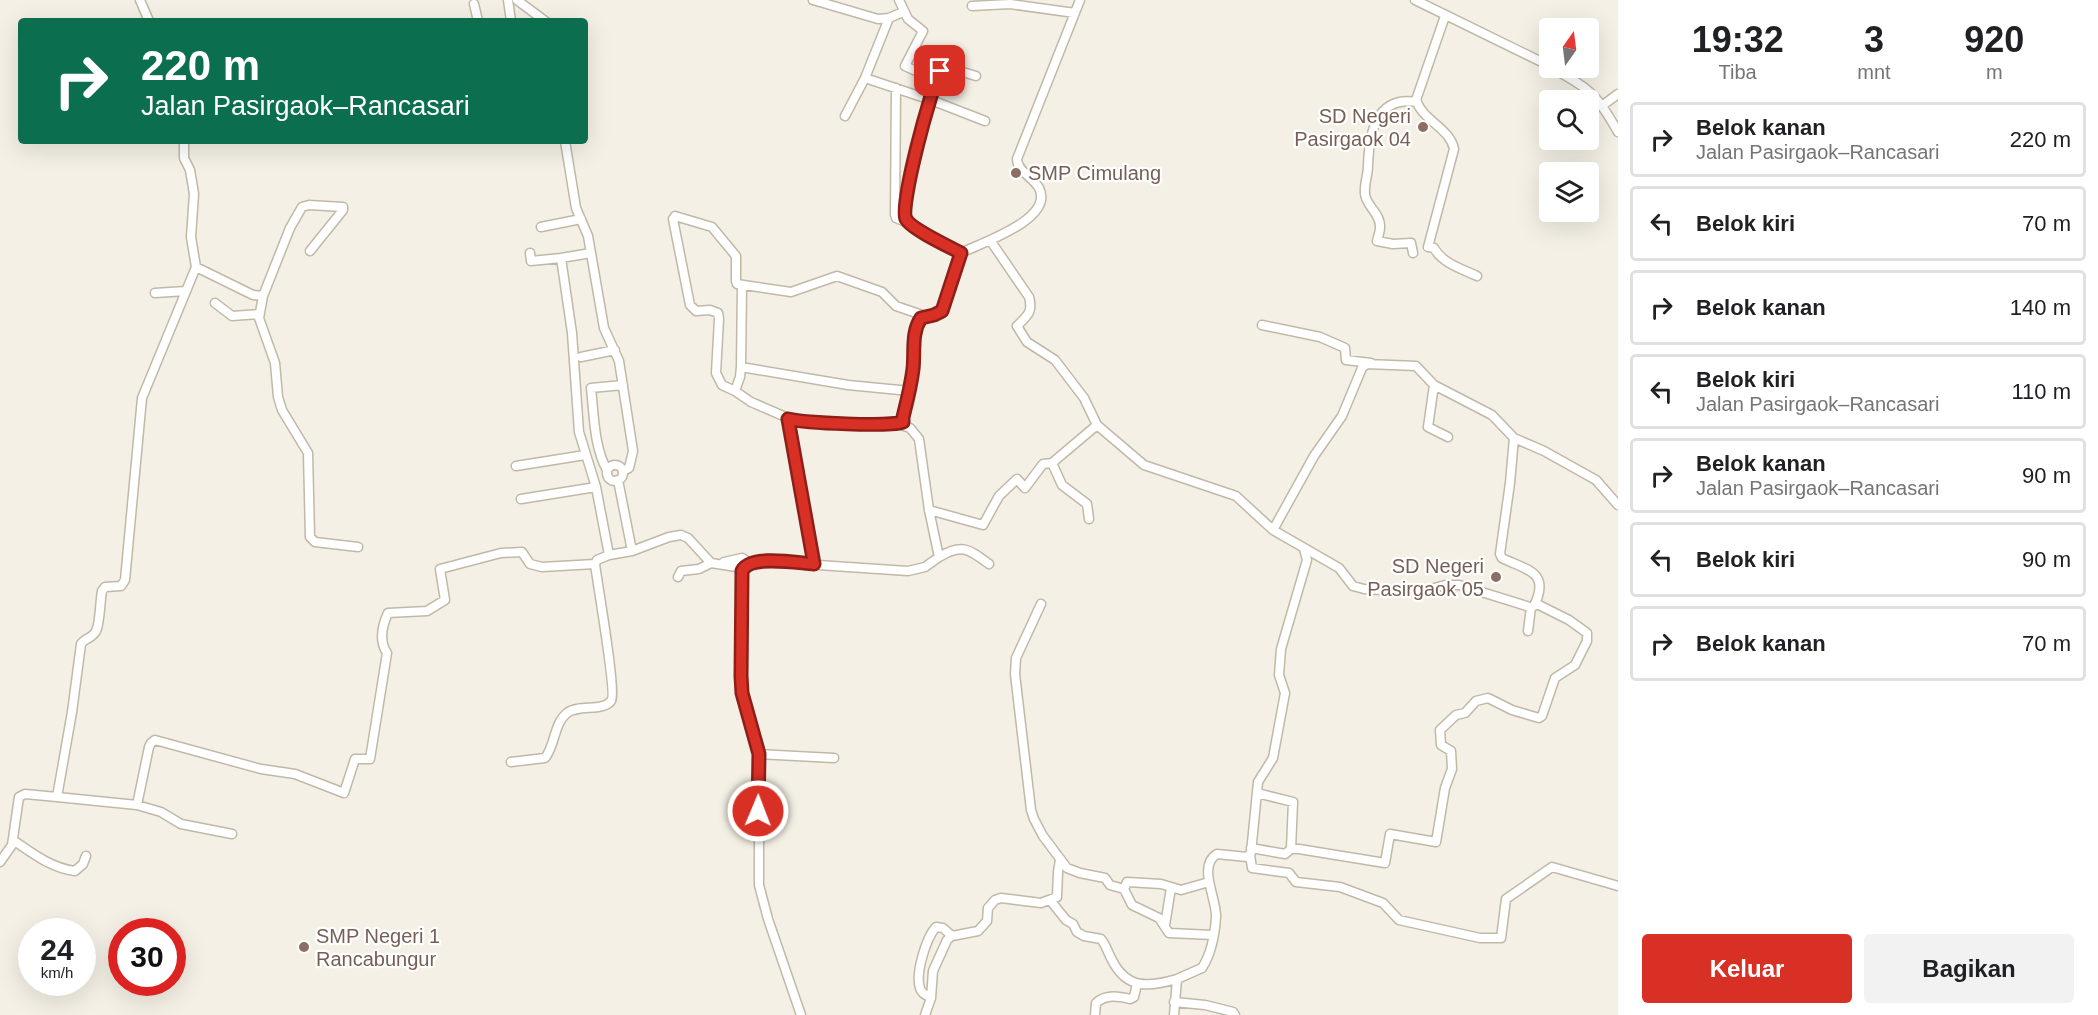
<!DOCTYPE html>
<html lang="id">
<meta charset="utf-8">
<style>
:root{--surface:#fff;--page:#f2f2f2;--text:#202124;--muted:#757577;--line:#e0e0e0;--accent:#d93025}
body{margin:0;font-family:Helvetica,sans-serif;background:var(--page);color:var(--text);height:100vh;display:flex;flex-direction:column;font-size:22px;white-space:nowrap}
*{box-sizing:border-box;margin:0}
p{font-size:20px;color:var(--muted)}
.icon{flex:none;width:33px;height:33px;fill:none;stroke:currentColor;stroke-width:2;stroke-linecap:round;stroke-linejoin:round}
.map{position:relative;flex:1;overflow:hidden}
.panel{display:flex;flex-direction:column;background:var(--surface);width:480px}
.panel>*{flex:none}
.guide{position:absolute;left:18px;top:18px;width:570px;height:126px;border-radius:6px;box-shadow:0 6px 24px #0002;background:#0b6e4f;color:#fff;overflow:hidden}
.needle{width:39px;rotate:14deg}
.controls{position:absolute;left:1539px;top:18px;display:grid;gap:12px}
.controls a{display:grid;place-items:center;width:60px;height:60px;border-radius:6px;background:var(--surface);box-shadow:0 6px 24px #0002;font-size:30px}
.speed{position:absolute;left:18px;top:918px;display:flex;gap:12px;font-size:30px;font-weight:700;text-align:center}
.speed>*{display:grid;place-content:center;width:78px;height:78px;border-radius:50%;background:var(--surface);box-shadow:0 6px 24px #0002;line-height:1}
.speed small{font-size:15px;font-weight:400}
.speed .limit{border:9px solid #d22;background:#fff;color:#111}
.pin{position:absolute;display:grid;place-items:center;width:51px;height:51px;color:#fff;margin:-26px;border-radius:12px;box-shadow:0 3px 9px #0006}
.me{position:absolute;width:66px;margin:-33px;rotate:1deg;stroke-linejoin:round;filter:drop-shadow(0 0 4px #0008)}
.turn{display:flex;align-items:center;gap:21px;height:126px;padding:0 24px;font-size:27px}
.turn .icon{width:78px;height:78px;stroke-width:2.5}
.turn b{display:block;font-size:42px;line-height:51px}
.eta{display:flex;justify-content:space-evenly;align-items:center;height:102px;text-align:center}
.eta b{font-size:36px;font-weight:700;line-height:42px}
.cta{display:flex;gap:12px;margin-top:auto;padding:12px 24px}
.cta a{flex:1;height:69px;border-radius:6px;background:var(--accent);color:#fff;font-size:24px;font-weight:700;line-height:69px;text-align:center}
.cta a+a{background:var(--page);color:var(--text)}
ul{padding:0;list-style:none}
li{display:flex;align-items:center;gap:18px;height:75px;margin:0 12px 9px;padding:0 12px;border:3px solid var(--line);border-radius:6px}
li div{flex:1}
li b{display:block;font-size:22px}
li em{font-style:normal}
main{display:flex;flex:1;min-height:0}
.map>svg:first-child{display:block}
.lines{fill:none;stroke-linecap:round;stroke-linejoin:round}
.minor-casing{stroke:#c0b9a7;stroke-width:11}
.minor{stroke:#fff;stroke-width:8}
.route-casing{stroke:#8d1f18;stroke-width:15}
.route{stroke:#d93025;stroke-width:10}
.education-dot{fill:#8d6e63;stroke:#fff;stroke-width:2}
.labels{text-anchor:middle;stroke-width:4.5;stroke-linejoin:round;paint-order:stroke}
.education-label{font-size:20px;fill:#785e54;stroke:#fff;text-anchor:end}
</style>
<main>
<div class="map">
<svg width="1618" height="1015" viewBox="0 0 1618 1015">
<rect width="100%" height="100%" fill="#f4f0e5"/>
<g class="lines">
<g class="minor-casing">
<path id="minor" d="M140 0 149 21
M508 0 511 21
M517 0 545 21
M813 0 878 19 889 18 903 12
M899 0 908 19 923 31 905 66 936 80
M1415 0 1550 66
M474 4 478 21
M972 6 1010 4 1075 13
M1445 16 1416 100C1423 121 1450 128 1454 149L1428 247 1434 248C1442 263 1462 269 1477 276
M1552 68C1590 89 1596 93 1618 132
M865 78 931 100 938 73 943 68H950L976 76
M896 88 895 214 896 218 908 223
M1603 105 1618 94
M845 116 865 78 889 18
M565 141 576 208 588 236 604 328 619 361 633 451 629 468 623 471
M541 227 581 219
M990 240 1029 297C1033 312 1028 315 1017 326L1027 342 1055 360 1084 398 1097 425
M530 253 531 261 561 258
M591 253 561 258 572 333 579 432 596 487 609 555 632 551 669 537 681 535 688 538 711 563 743 568
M961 253C946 245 919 234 908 223 896 210 926 119 931 100L985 121
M1413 253 1411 243 1393 244 1377 241C1378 237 1380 232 1380 227 1381 214 1366 206 1365 194 1364 184 1368 175 1368 166 1369 135 1375 95 1417 102
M196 267 253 295 263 296 259 318 275 363 278 397 282 410 308 453 310 537 315 542 358 547
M155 293 186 291
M263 296 290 228 302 207 309 205 343 207V210L310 251
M215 303 232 316 259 314
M1262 325 1320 337 1345 348 1346 360 1371 363
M581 357 615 350
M741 367 742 285
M1434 385 1428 427 1448 437
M735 391 722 385 716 373 719 319 718 313 710 310 696 311 690 305 673 219 675 216 712 227 736 256V281L737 284 791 292 837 276 882 292 896 306 925 316
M788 419 814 564
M898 424 795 421 751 402 735 391 740 377 741 367 848 385 910 391
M1052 463 1062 485 1087 504 1089 519
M607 473a8 8 0 1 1 16 0a8 8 0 1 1-16 0Z
M516 466 585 455
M607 470C594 447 594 415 591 388L623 385
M618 480 632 551
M521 499 596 487
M929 510 983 525 999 496 1017 479 1025 488 1043 464 1052 463 1097 425 1144 465 1236 496 1273 530 1339 568 1353 586 1364 589 1414 592 1424 591 1445 585H1459L1530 607 1534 606C1551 571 1526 570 1502 558L1500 554 1510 483 1514 438 1544 451 1596 480 1618 505
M1273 530 1314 456 1342 416 1362 368 1367 364 1416 366 1434 385 1492 415 1514 438
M939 557C962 543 969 549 989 564
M724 562 742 558 750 563
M678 577 681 571 699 569 711 563
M1041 604 1016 658 1015 674 1031 810 1034 819 1043 836 1067 868 1080 873 1105 878 1110 885 1124 889 1132 905 1159 918 1169 933 1213 935
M1528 631 1531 607
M759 754 834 758
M511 762 545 758C555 746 554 723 567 713 579 704 602 712 611 701 617 694 597 581 595 564L597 560 609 555
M1257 793 1293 802 1291 849
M57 797 137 805 161 812 181 824 232 834
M137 805 149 747 151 743 155 740 261 769 295 774 344 793 355 759H370L387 653C379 641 382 626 388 613L427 611 445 600 440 569 501 553 522 552 530 564 542 567 595 564
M13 840C32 853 51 868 75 871L83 864 86 856
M1251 848 1285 854 1291 849H1299L1385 863 1390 834 1436 842 1445 788 1452 769 1451 751 1441 745 1440 730 1456 715 1465 713 1476 701 1488 698 1512 710 1539 718 1542 716 1555 678 1575 665 1587 641V633L1569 620 1535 603
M1250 855 1252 868 1289 873 1296 882 1340 887 1383 903 1399 920 1480 938H1501L1506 899 1552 867 1618 886
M0 862 12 845 19 797 25 794 57 797 72 712 81 644C85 638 93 638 96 631 100 624 100 601 102 591L105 587 121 586 125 580 142 398 196 267 191 237 194 194 190 170 184 158V141
M1124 889 1127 882 1161 884 1181 890 1209 882
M1050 900 1066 920 1073 924 1077 932 1084 936 1101 939C1106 945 1108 953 1112 960 1127 990 1149 987 1177 979
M1165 925 1171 888
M931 998C926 995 921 993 920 988 915 974 926 938 936 927L943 928 952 936
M1174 1002 1205 1005 1233 1012 1235 1015
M801 1015 768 919 759 885V754L744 700 741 676 742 571 745 566 758 561 908 571 925 567 939 557 929 510 919 439 910 428 898 424 903 422C902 413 906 403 909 394 915 369 909 342 920 318L937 314 942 311 961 253C981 243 1055 219 1039 188 1033 177 1017 171 1017 159L1080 0
M925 1015 931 998 933 971 947 940 952 936 978 931 987 921 988 908 995 900 1001 898 1041 903 1057 897 1058 872 1060 860
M1095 1015 1096 1003C1106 994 1118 996 1130 999L1134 997 1137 984
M1174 1015 1177 979 1202 968C1211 954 1215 933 1216 917 1217 899 1197 866 1217 854L1247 857 1251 853 1258 782 1273 758 1285 693 1279 675 1281 649 1307 560 1304 549"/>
</g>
<use href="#minor" class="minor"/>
</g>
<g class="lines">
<g class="route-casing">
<path id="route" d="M758 811 759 754 742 693 741 676 742 571C750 554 797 563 814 564L788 419C806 423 887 427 903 422V417C907 401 911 386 913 369 915 351 911 333 921 318L934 315 942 311 961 253C950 247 911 229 906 219 899 206 931 89 940 71"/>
</g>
<use href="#route" class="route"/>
</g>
<g class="education-dot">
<circle cx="1423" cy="127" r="6"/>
<circle cx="1016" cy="173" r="6"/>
<circle cx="1496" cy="577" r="6"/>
<circle cx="304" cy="947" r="6"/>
</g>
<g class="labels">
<g class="education-label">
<text x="1411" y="123">SD Negeri<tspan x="1411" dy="23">Pasirgaok 04</tspan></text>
<text x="1028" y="180" text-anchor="start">SMP Cimulang</text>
<text x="1484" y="573">SD Negeri<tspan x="1484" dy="23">Pasirgaok 05</tspan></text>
<text x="316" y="943" text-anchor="start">SMP Negeri 1<tspan x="316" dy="23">Rancabungur</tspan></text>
</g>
</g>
</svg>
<div class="controls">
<a><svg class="needle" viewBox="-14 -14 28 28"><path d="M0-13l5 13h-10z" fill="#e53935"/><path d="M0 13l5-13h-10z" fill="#757577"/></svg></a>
<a><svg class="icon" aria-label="search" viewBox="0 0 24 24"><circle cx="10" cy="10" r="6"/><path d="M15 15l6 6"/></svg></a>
<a><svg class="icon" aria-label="layers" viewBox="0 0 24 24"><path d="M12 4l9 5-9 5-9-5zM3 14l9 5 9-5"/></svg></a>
</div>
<div class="speed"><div>24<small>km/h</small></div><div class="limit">30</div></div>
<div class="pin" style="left:940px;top:71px;background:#d93025"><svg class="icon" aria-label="arrive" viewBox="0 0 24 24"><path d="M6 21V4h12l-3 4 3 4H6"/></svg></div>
<svg class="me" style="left:758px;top:811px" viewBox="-20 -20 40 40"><circle r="17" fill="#d93025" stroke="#fff" stroke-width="3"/><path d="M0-11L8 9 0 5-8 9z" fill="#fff"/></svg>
<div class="guide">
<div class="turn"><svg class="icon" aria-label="right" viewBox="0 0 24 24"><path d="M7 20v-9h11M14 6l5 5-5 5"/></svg><div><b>220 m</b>Jalan Pasirgaok–Rancasari</div></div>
</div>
</div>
<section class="panel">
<div class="eta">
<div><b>19:32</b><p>Tiba</p></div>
<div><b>3</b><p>mnt</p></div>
<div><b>920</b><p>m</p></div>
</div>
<ul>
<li><svg class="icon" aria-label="right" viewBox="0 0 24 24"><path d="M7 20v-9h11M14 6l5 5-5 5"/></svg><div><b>Belok kanan</b><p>Jalan Pasirgaok–Rancasari</p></div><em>220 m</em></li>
<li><svg class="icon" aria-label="left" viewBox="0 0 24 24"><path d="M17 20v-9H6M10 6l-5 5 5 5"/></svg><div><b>Belok kiri</b></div><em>70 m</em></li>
<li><svg class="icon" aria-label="right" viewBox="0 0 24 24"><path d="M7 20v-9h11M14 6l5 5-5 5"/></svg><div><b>Belok kanan</b></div><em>140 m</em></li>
<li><svg class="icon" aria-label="left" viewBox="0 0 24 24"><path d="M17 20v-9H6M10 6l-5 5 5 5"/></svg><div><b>Belok kiri</b><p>Jalan Pasirgaok–Rancasari</p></div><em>110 m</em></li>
<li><svg class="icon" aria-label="right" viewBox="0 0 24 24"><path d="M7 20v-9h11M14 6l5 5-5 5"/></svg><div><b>Belok kanan</b><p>Jalan Pasirgaok–Rancasari</p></div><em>90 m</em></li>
<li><svg class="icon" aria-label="left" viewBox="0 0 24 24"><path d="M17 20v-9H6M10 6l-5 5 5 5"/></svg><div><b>Belok kiri</b></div><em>90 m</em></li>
<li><svg class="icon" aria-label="right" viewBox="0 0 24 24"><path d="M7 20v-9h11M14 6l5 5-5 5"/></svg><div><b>Belok kanan</b></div><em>70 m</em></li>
</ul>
<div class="cta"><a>Keluar</a><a>Bagikan</a></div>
</section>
</main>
